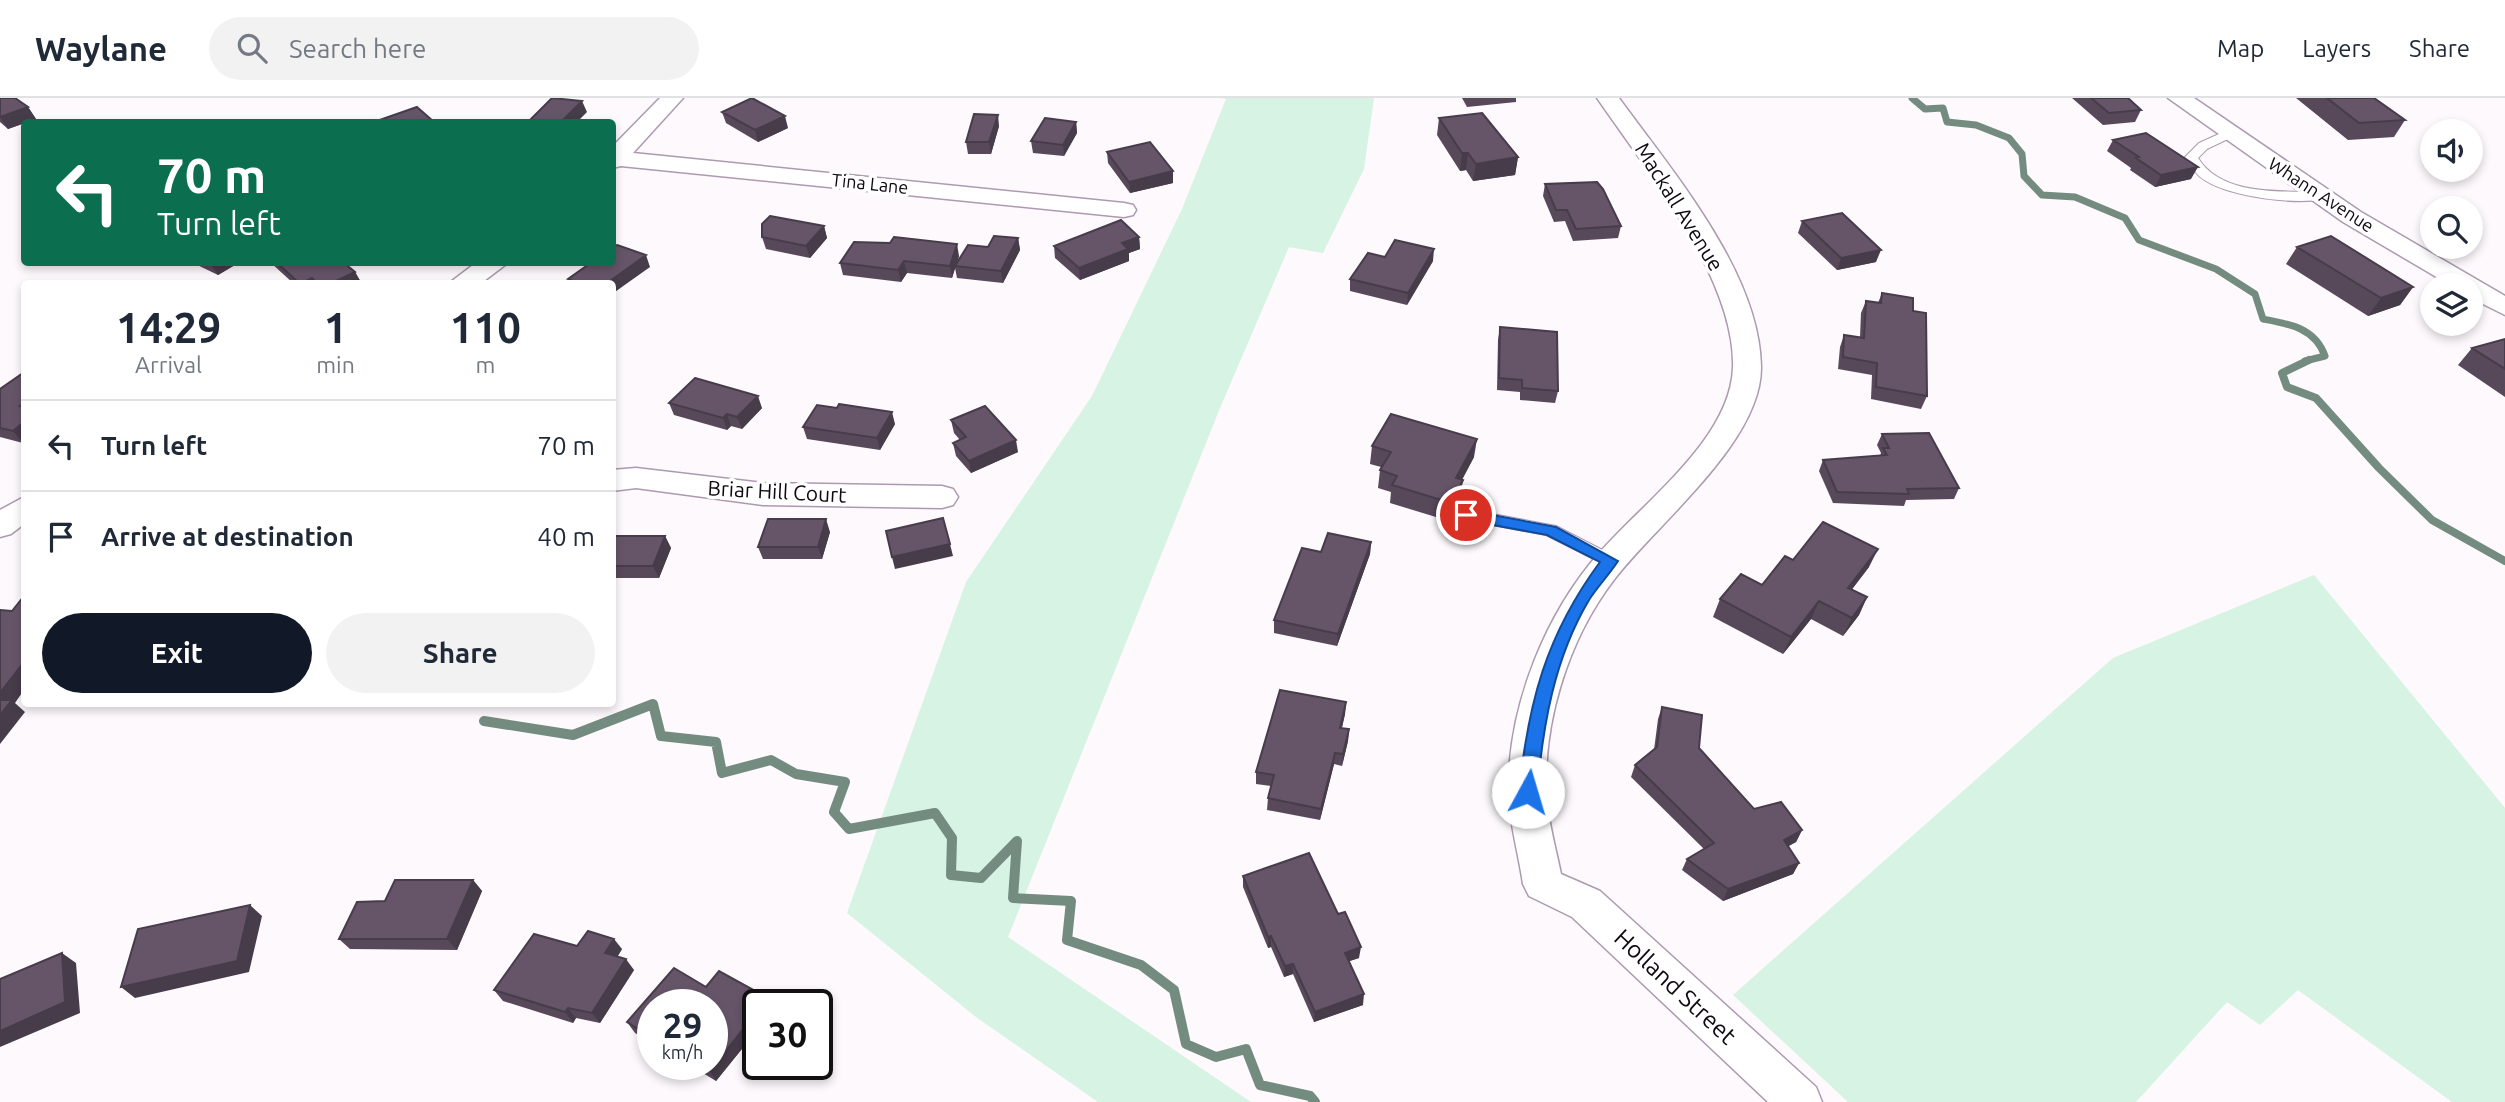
<!DOCTYPE html>
<style>
:root{--surface:#fff;--page:#f2f2f3;--text:#1f2937;--muted:#747a83;--line:#e0e1e3;--accent:#111827}
body{margin:0;font-family:Ubuntu,sans-serif;background:var(--page);color:var(--text);height:100vh;display:flex;flex-direction:column;font-size:26px;white-space:nowrap}
*{box-sizing:border-box;margin:0}
p{font-size:23px;color:var(--muted)}
.icon{flex:none;width:38px;height:38px;fill:none;stroke:currentColor;stroke-width:2;stroke-linecap:round;stroke-linejoin:round}
.map{position:relative;flex:1;overflow:hidden}
.details{position:absolute;left:21px;top:182px;width:595px;height:427px;display:flex;flex-direction:column;background:var(--surface);border-radius:7px;box-shadow:0 4px 10px #0003}
.details>*{flex:none}
.banner{position:absolute;left:21px;top:21px;width:595px;height:147px;border-radius:7px;box-shadow:0 4px 10px #0003;background:#0b6e4f;color:#fff;overflow:hidden}
.controls{position:absolute;left:2420px;top:21px;display:grid;gap:14px}
.controls a{display:grid;place-items:center;width:63px;height:63px;border-radius:50%;background:var(--surface);box-shadow:0 4px 10px #0003;font-size:35px}
.speed{position:absolute;left:637px;top:891px;display:flex;gap:14px;font-size:35px;font-weight:700;text-align:center}
.speed>*{display:grid;place-content:center;width:91px;height:91px;border-radius:50%;background:var(--surface);box-shadow:0 4px 10px #0003;line-height:1}
.speed small{font-size:18px;font-weight:400}
.speed .limit{border:4px solid #111;border-radius:10px;background:#fff;color:#111}
.pin{position:absolute;display:grid;place-items:center;width:60px;height:60px;color:#fff;margin:-30px;border:4px solid #fff;border-radius:50%;box-shadow:0 2px 7px #0007}
.me{position:absolute;width:77px;margin:-38px;rotate:6deg;stroke-linejoin:round;filter:drop-shadow(0 0 5px #0008)}
.turn{display:flex;align-items:center;gap:24px;height:147px;padding:0 21px;font-size:32px}
.turn .icon{width:91px;height:91px;stroke-width:2.5}
.turn b{display:block;font-size:49px;line-height:60px}
.eta{display:flex;justify-content:space-evenly;align-items:center;height:119px;text-align:center}
.eta b{font-size:42px;font-weight:700;line-height:49px}
.primary-button{display:flex;gap:14px;margin-top:auto;padding:14px 21px}
.primary-button a{flex:1;height:80px;border-radius:42px;background:var(--accent);color:#fff;font-size:28px;font-weight:700;line-height:80px;text-align:center}
.primary-button a+a{background:var(--page);color:var(--text)}
ul{padding:0;list-style:none}
li{display:flex;align-items:center;gap:21px;height:91px;padding:0 21px;border-top:2px solid var(--line)}
li div{flex:1}
li b{display:block;font-size:26px}
li em{font-style:normal}
header{display:flex;align-items:center;gap:42px;box-sizing:border-box;height:98px;padding:0 35px;background:var(--surface);border-bottom:2px solid var(--line)}
header strong{font-size:33px}
nav{display:flex;gap:38px;margin-inline-start:auto;font-size:24px}
.search{width:490px;height:63px;background:var(--page);display:flex;align-items:center;gap:18px;box-sizing:border-box;padding:0 24px;border-radius:38px;color:var(--muted);font-size:26px}
.map>svg:first-child{display:block}
.green{fill:#d6f3e3}
.lines{fill:none;stroke-linecap:round;stroke-linejoin:round}
.stream-far2{stroke:#748b80;stroke-width:7}
.stream-far1{stroke:#748b80;stroke-width:8}
.stream{stroke:#748b80;stroke-width:10}
.lane-casing{stroke:#ad9ab0;stroke-width:2}
.street-casing{stroke:#ad9ab0;stroke-width:3}
.lane{fill:#fff;fill-rule:evenodd}
.street{fill:#fff;fill-rule:evenodd}
.wall{fill:#58495a}
.shaded-wall{fill:#473c4a}
.building{fill:#665569;stroke:#473c4a;stroke-width:2}
.route{fill:#1a73e8;stroke:#114b97;stroke-width:2}
.labels{text-anchor:middle;stroke-width:7;stroke-linejoin:round;paint-order:stroke}
.far-street-label{font-size:18px;fill:#0f0911;stroke:#fff}
.street-label{font-size:21px;fill:#0f0911;stroke:#fff}
.near-street-label{font-size:24px;fill:#0f0911;stroke:#fff}
</style>
<header>
<strong>Waylane</strong>
<div class="search"><svg class="icon" aria-label="search" viewBox="0 0 24 24"><circle cx="10" cy="10" r="6"/><path d="M15 15l6 6"/></svg>Search here</div>
<nav><a>Map</a><a>Layers</a><a>Share</a></nav>
</header>
<div class="map">
<svg width="2505" height="1004" viewBox="0 0 2505 1004">
<rect width="100%" height="100%" fill="#fdf9fd"/>
<path class="green" d="M1220 0H1374L1364 71 1323 155 1289 149 1220 310 1008 839 1251 1004H1098L976 919 847 815 966 484 1092 298 1182 111 1226 1Z
M2314 477 2505 710V1004H2452L2298 892 2260 927 2227 904 2136 1004H1848L1733 897 2113 560Z"/>
<g class="lines">
<path class="stream-far2" d="M1912 0 1925 11 1943 10 1947 24 1976 27 2009 40 2022 56 2024 78 2042 97 2075 99 2125 120 2139 142 2216 171 2255 196 2263 221C2290 226 2315 230 2325 258L2305 263"/>
<path class="stream-far1" d="M2309 262 2282 275 2287 289 2316 300 2379 370 2432 422 2505 463"/>
<path class="stream" d="M484 623 573 637 653 606 661 638 716 644 722 675 771 662 796 676 845 684 834 714 849 731 935 715 952 740 951 777 981 780 1017 743 1013 800 1071 803 1067 842 1141 867 1174 892 1186 946 1216 959 1246 951 1260 987 1310 998 1315 1004"/>
<g class="lane-casing">
<path id="lane" d="M2230 31 2234 32V38L2207 51 2198 60C2222 98 2280 93 2320 94L2325 95V101C2295 107 2232 99 2206 83 2196 77 2191 69 2185 59L2199 45Z
M1466 411 1556 428 1616 459 1619 463 1610 469 1546 437 1460 421 1458 417 1460 413Z"/>
</g>
<g class="street-casing">
<path id="street" d="M660 0H683L633 55 1124 105 1133 107 1136 112 1133 117 1124 119 621 68 612 70V49Z
M1597 0H1619C1672 73 1760 175 1761 269 1762 344 1656 426 1613 483 1568 542 1541 628 1547 703 1549 727 1556 751 1561 776L1600 793 1816 989 1822 1004H1768L1572 819 1529 798 1523 786C1519 758 1511 731 1509 703 1505 621 1539 530 1589 467 1633 411 1730 346 1733 270 1736 181 1645 70 1597 0Z
M2168 0H2194L2361 114 2505 198V217L2471 200V187H2450L2343 124Z
M477 164H509L480 186H448Z
M636 370 763 385 942 388 953 391 958 399 953 407 942 410 763 407 636 390 612 393V372Z
M24 399V426L11 436 0 439V412Z"/>
</g>
<use href="#lane" class="lane"/>
<use href="#street" class="street"/>
</g>
<path class="wall" d="M0 0 28 9 36 21 8 31 0 24Z
M1462 0H1516V4L1467 9Z
M2072 0H2128L2141 12 2135 24 2103 27Z
M2296 0H2374L2405 22 2394 39 2348 42Z
M722 14 788 30 758 44 726 25Z
M1439 20 1518 59 1515 77 1473 83 1466 72 1460 73 1437 37Z
M1076 24 1077 35 1064 58 1033 55 1031 43Z
M999 28 991 56H968L966 44Z
M2113 42 2191 81 2155 89 2130 72 2131 70 2107 53Z
M1107 54 1173 73V85L1130 95 1108 65Z
M1545 86 1621 128 1618 140 1573 143 1565 123 1554 124 1543 98Z
M1802 123 1876 164 1837 172 1798 135Z
M824 128 827 140 810 160 766 151 762 139Z
M1139 139 1140 151 1129 155V163L1080 182 1055 160 1054 148Z
M1018 140 1020 152 1003 185 957 180 955 170 952 180 907 175 901 184 843 177 840 165 959 158 957 165 988 149Z
M2297 149 2413 189 2400 207 2368 218 2286 166Z
M1385 159 1433 163 1407 207 1350 193V181Z
M191 164H240L218 177Z
M270 164H343L355 174 362 186H294Z
M650 169 612 186H570L568 181Z
M1882 195 1913 213 1927 298 1921 311 1871 301 1872 277 1838 271 1840 249 1844 237 1860 239 1861 215 1866 203 1878 205Z
M1500 229 1558 293 1555 305 1520 302V294L1497 292 1498 242Z
M2505 241V299L2458 267 2472 250Z
M0 291 23 345 0 339Z
M669 305 762 310 742 331 731 328 727 332 674 317Z
M951 322 1018 354 971 375 956 358 953 345 960 342 954 335Z
M895 326 880 352 807 341 803 329Z
M1882 336 1959 390 1954 401 1906 402 1904 408 1833 405 1819 373 1823 362 1880 358 1881 355 1877 347Z
M1372 348 1474 359 1462 382 1460 400 1449 423 1390 405 1391 394 1378 390 1380 372 1381 369 1370 366Z
M830 434 822 461H763L758 449Z
M612 438H665L671 450 659 480H612Z
M1371 444 1370 456 1337 548 1274 535V522L1321 454Z
M1793 462 1869 469 1852 491 1867 499 1859 517 1843 538 1811 521 1783 556 1713 519 1720 501 1762 487Z
M1346 604 1345 616 1342 630 1349 631 1348 643 1342 668 1334 666 1320 722 1267 712 1268 700 1271 688 1256 686V674Z
M1662 609 1754 711 1802 732 1796 744 1788 748 1799 765 1793 776 1723 803 1682 772 1687 761 1704 751 1631 679 1635 667 1654 652 1658 621Z
M1243 778 1359 860 1349 863 1363 907 1314 924 1293 876 1284 879 1271 849 1268 850 1243 789Z
M473 782 482 793 457 852 350 851 339 841 385 803Z
M577 848 622 851 617 859 634 872 600 925 576 920 573 925 503 903 494 892Z
M674 870 706 889 719 873 759 895 765 905 764 906H758V913L755 917 758 921V931L716 983 688 966H712V906H653V945L635 935 627 924Z"/>
<path class="shaded-wall" d="M582 3 587 14 577 24H561Z
M28 9 36 21 8 31 0 19Z
M998 17 999 28 991 56 989 44Z
M785 18 788 30 758 44 755 32Z
M1076 24 1077 35 1064 58 1063 47Z
M1462 55H1468L1466 72 1460 73Z
M1518 59 1515 77 1473 83 1476 66Z
M2198 69 2191 81 2155 89 2161 77Z
M1173 73V85L1130 95 1129 84Z
M824 128 827 140 810 160 806 148Z
M1139 139 1140 151 1129 155V163L1080 182 1079 170 1122 145Z
M1018 140 1020 152 1003 185 1001 173Z
M957 146 959 158 952 180 950 168Z
M1434 151 1433 163 1407 207 1408 195Z
M1881 152 1876 164 1837 172 1841 160Z
M646 157 650 169 612 196V186H606Z
M904 163 907 175 901 184 898 172Z
M210 165V164H240L218 177Z
M355 174 362 186H330Z
M312 180 315 186H301Z
M2413 189 2400 207 2368 218 2381 200Z
M758 298 762 310 742 331 737 319Z
M892 314 895 326 880 352 877 340Z
M727 316 731 328 727 332 723 320Z
M24 324V344L23 345 13 333Z
M1477 341 1474 359 1453 398 1456 380Z
M1016 342 1018 354 971 375 969 363Z
M1463 382 1460 400 1449 423 1451 405Z
M826 421 830 434 822 461 818 449Z
M665 438 671 450 659 480 653 468Z
M1371 444 1370 456 1337 548 1338 536Z
M950 446 953 458 895 471 892 459Z
M1878 451 1869 469 1840 507 1848 490Z
M1867 499 1859 517 1843 538 1852 520Z
M1819 503 1811 521 1783 556 1791 539Z
M24 564V592L15 605 25 614 0 646V595Z
M1346 604 1345 616 1339 641 1340 630Z
M1349 631 1348 643 1342 668 1343 656Z
M1335 655 1334 666 1320 722 1321 711Z
M1802 732 1796 744 1778 754 1784 742Z
M1799 765 1793 776 1723 803 1728 791Z
M473 782 482 793 457 852 447 841Z
M250 807 262 818 249 874 135 900 121 889Z
M1271 838V849L1268 850V839Z
M614 841 622 851 613 866 605 855Z
M1361 849 1359 860 1344 865 1345 855Z
M62 855 76 865 80 915 0 949V933Z
M626 861 634 872 600 925 592 915Z
M1293 866V876L1284 879 1285 868Z
M759 895 765 905 764 906H758V913L755 917 758 921V931L716 983 710 973 745 911Z
M1364 896 1363 907 1314 924 1315 914Z
M568 910 576 920 573 925 565 914Z"/>
<path class="building" d="M0 0H15L28 9 0 19Z
M552 0 582 3 561 24H528Z
M752 0 785 18 755 32 722 14Z
M2091 0H2128L2141 12 2109 15Z
M2327 0H2374L2405 22 2359 25Z
M417 9 434 24H374Z
M1482 15 1518 59 1476 66 1468 55H1462L1439 20Z
M974 16 998 17 989 44H966Z
M1045 20 1076 24 1063 47 1031 43Z
M2146 35 2198 69 2161 77 2136 60 2139 59 2113 42Z
M1150 44 1173 73 1129 84 1107 54Z
M1597 84 1603 91 1621 128 1576 131 1567 112H1556L1545 86Z
M1842 115 1881 152 1841 160 1802 123Z
M770 118 824 128 806 148 762 139V126Z
M1121 122 1139 139 1122 145 1128 151 1079 170 1054 148Z
M994 138 1018 140 1001 173 955 168 968 147 988 149Z
M2331 138 2413 189 2381 200 2297 149Z
M894 139 957 146 950 168 904 163 898 172 840 165 854 144 890 145Z
M1395 142 1434 151 1408 195 1350 181 1368 155 1385 159Z
M617 147 646 157 606 186H581L568 181 592 164H612V150Z
M276 164H343L355 174 330 186H318L312 180 300 186Z
M1882 195 1913 200V213L1926 215 1927 298 1876 289 1877 265 1843 259 1844 237 1864 240 1866 203 1881 205Z
M1500 229 1557 234 1558 293 1522 290V282L1499 280Z
M2505 241V271L2472 250Z
M23 275H24V305L20 308 24 309V324L13 333 0 330V291Z
M695 280 758 298 737 319 727 316 723 320 669 305Z
M839 306 892 314 877 340 803 329 817 307 837 310Z
M985 308 1016 342 969 363 953 345 966 339 951 322Z
M1391 316 1477 341 1456 380 1463 382 1451 405 1392 387 1397 378 1380 372 1391 354 1372 348Z
M1929 335 1959 390 1907 391 1909 396 1837 394 1823 362 1887 357 1883 350H1889L1882 336Z
M943 420 950 446 892 459 886 433Z
M768 421H826L818 449H758Z
M1823 424 1878 451 1848 490 1867 499 1852 520 1819 503 1791 539 1720 501 1741 476 1762 487 1785 458 1793 462Z
M1328 435 1371 444 1338 536 1274 522 1302 450 1321 454Z
M612 438H665L653 468H612Z
M24 498V564L0 595V512L12 513Z
M1280 592 1346 604 1340 630 1349 631 1343 656 1335 655 1321 711 1268 700 1274 677 1256 674Z
M0 602H12L0 617Z
M1662 609 1702 617 1699 650 1754 711 1781 704 1802 732 1784 742 1799 765 1728 791 1687 761 1714 745 1635 667 1657 649Z
M1309 755 1338 816 1345 814 1361 849 1345 855 1364 896 1315 914 1293 866 1285 868 1271 838 1268 839 1243 778Z
M395 782H473L447 841H339L357 804 385 803Z
M250 807 237 863 121 889 138 831Z
M588 833 614 841 605 855 626 861 592 915 568 910 565 914 494 892 534 836 577 848Z
M62 855 65 904 0 933V881Z
M674 870 706 889 719 873 759 895 745 911 755 916 710 973 697 966H712V906H653V940L627 924Z"/>
<path class="route" d="M1466 412 1556 429 1618 463C1609 477 1598 488 1589 502 1554 561 1543 627 1537 694L1528 701 1519 694C1528 605 1546 537 1600 464L1547 437 1460 421V413Z"/>
<g class="labels">
<g class="far-street-label">
<text transform="translate(870 86) rotate(6)" y="6">Tina Lane</text>
<text transform="translate(2321 97) rotate(33)" y="6">Whann Avenue</text>
</g>
<g class="street-label">
<text transform="translate(1679 109) rotate(58)" y="7">Mackall Avenue</text>
<text transform="translate(777 394) rotate(3)" y="7">Briar Hill Court</text>
</g>
<g class="near-street-label">
<text transform="translate(1675 889) rotate(43)" y="8">Holland Street</text>
</g>
</g>
</svg>
<div class="controls">
<a><svg class="icon" aria-label="sound" viewBox="0 0 24 24"><path d="M4 9h4l5-4v14l-5-4H4zM17 9q2 3 0 6"/></svg></a>
<a><svg class="icon" aria-label="search" viewBox="0 0 24 24"><circle cx="10" cy="10" r="6"/><path d="M15 15l6 6"/></svg></a>
<a><svg class="icon" aria-label="layers" viewBox="0 0 24 24"><path d="M12 4l9 5-9 5-9-5zM3 14l9 5 9-5"/></svg></a>
</div>
<div class="speed"><div>29<small>km/h</small></div><div class="limit">30</div></div>
<div class="pin" style="left:1466px;top:417px;background:#d93025"><svg class="icon" aria-label="arrive" viewBox="0 0 24 24"><path d="M6 21V4h12l-3 4 3 4H6"/></svg></div>
<svg class="me" style="left:1528px;top:694px" viewBox="-20 -20 40 40"><circle r="19" fill="#fff"/><path d="M0-13L10 11 0 6-10 11z" fill="#1a73e8"/></svg>
<div class="banner">
<div class="turn"><svg class="icon" aria-label="left" viewBox="0 0 24 24"><path d="M17 20v-9H6M10 6l-5 5 5 5"/></svg><div><b>70 m</b>Turn left</div></div>
</div>
<section class="details">
<div class="eta">
<div><b>14:29</b><p>Arrival</p></div>
<div><b>1</b><p>min</p></div>
<div><b>110</b><p>m</p></div>
</div>
<ul>
<li><svg class="icon" aria-label="left" viewBox="0 0 24 24"><path d="M17 20v-9H6M10 6l-5 5 5 5"/></svg><div><b>Turn left</b></div><em>70 m</em></li>
<li><svg class="icon" aria-label="arrive" viewBox="0 0 24 24"><path d="M6 21V4h12l-3 4 3 4H6"/></svg><div><b>Arrive at destination</b></div><em>40 m</em></li>
</ul>
<div class="primary-button"><a>Exit</a><a>Share</a></div>
</section>
</div>
